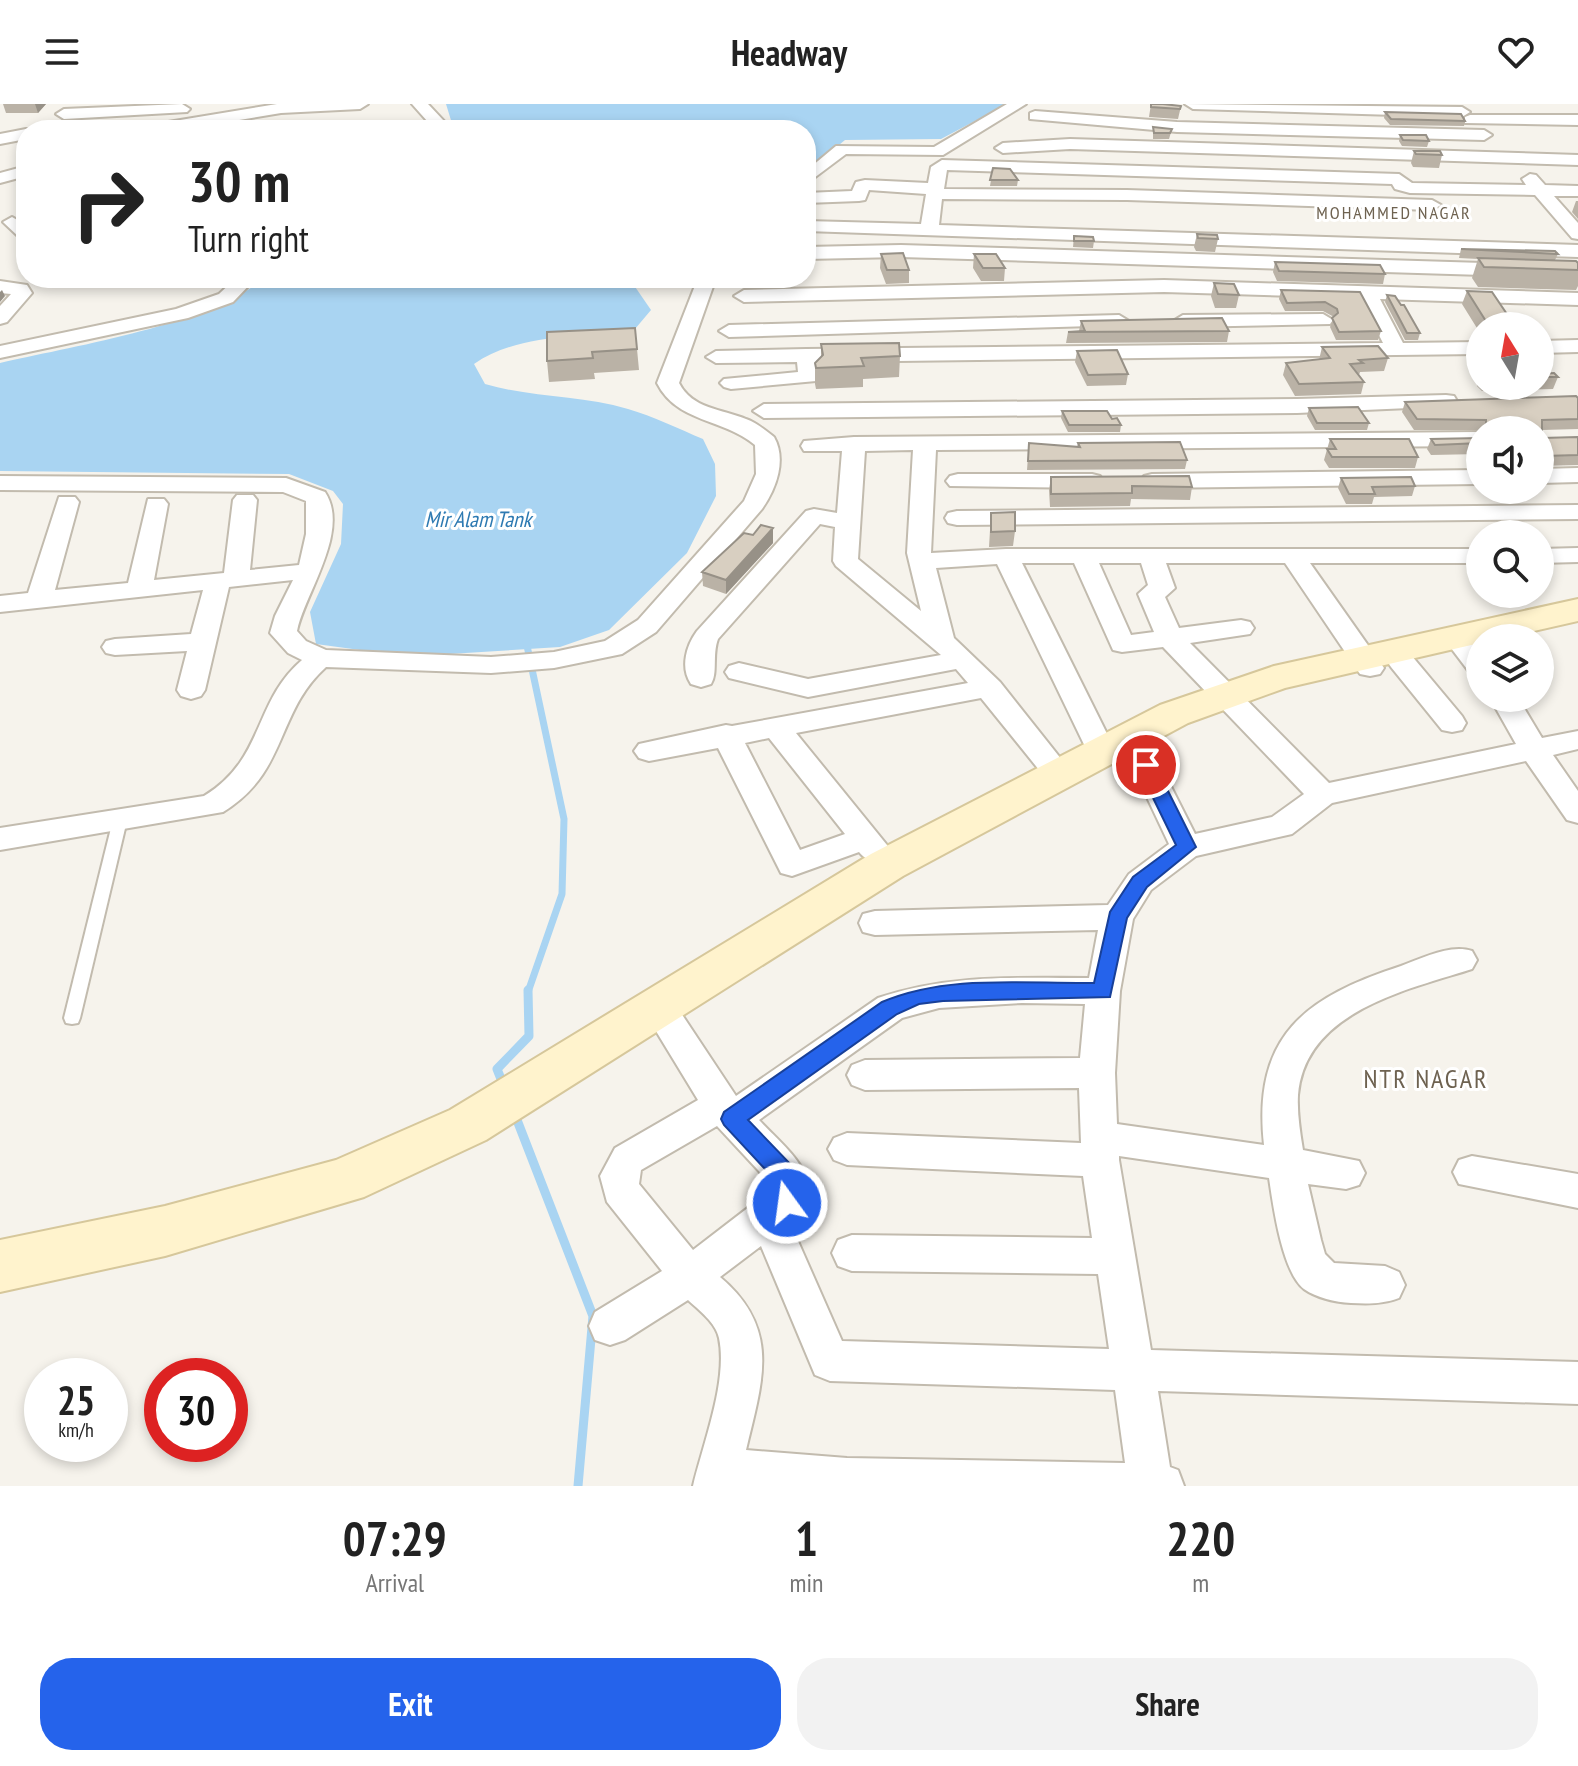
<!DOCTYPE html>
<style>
:root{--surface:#fff;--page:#f2f2f2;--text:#222;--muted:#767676;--accent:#2563eb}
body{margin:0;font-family:"PT Sans Narrow",sans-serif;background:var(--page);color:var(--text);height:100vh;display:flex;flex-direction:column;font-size:30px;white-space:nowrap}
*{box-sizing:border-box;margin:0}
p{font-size:26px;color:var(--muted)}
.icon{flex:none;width:44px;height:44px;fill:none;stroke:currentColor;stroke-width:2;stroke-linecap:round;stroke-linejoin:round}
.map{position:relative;height:1382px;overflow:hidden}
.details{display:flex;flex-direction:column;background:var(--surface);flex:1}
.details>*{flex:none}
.top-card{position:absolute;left:16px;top:16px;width:800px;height:168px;border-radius:32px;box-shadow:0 4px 12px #0003;background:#fff;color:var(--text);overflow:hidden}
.needle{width:52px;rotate:349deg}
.tools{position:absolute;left:1466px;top:208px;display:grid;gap:16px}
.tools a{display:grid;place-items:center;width:88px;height:88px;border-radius:50%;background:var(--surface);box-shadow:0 4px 12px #0003;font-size:40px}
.speed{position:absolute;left:24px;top:1254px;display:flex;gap:16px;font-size:40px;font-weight:700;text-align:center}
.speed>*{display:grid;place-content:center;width:104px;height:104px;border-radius:50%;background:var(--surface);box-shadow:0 4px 12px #0003;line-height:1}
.speed small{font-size:20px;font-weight:400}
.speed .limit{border:12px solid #d22;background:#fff;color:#111}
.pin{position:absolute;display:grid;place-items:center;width:68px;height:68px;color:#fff;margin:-34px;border:4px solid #fff;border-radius:50%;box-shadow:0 2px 8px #0007}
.me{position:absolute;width:88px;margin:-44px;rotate:346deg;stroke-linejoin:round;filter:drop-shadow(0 0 6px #0008)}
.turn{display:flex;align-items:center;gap:28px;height:168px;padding:0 40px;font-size:36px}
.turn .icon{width:104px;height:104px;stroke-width:2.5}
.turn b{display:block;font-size:56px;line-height:68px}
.eta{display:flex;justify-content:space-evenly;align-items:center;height:136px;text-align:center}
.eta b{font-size:48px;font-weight:700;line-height:56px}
.primary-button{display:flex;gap:16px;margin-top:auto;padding:16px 40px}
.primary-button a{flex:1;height:92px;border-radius:32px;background:var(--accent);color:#fff;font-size:32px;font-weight:700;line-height:92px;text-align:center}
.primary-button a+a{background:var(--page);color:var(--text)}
header{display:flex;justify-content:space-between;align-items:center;height:104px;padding:0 40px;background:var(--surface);font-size:36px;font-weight:700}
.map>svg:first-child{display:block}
.water{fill:#a9d4f2}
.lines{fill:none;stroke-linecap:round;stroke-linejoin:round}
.stream-far1{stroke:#a9d4f2;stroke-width:7}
.stream{stroke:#a9d4f2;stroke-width:9}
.service-casing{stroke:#c2bbae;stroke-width:4}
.minor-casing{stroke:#c2bbae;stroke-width:4}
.secondary-casing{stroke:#d6c79b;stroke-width:4}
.service{fill:#fff;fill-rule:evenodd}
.minor{fill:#fff;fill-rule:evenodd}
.secondary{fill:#fff3cd;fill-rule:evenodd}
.wall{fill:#bab2a6}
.shaded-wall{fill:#979187}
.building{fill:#d8cfc1;stroke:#979187;stroke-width:2}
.route{fill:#2563eb;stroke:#184099;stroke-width:2}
.labels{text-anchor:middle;stroke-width:6;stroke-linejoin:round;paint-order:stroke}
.far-neighbourhood-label{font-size:18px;letter-spacing:2px;fill:#6e6250;stroke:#fff}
.water-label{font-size:22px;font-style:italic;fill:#2e7ab2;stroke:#fff}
.near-neighbourhood-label{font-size:26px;letter-spacing:2px;fill:#6e6250;stroke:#fff}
</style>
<header><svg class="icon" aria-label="menu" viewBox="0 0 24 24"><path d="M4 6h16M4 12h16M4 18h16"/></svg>Headway<svg class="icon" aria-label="heart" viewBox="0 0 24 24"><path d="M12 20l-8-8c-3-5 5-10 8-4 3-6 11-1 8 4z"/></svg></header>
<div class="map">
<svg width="1578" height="1382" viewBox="0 0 1578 1382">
<rect width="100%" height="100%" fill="#f6f3ec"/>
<path class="water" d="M446 0H1007L941 35 845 36 806 68V26H454Z
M263 174H629L651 206 635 225C583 234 518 229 474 260L485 280C532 294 581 291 628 305 653 312 679 325 703 335L715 360 716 392 687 449 609 526 560 543 449 550 360 546 316 540 310 508 341 440 343 400 333 387 289 370 0 367V259C68 243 215 220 263 174Z"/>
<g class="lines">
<path class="stream-far1" d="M526 537 564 715 562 790 528 888"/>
<path class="stream" d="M501 975 497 965 529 932 528 886
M517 1016 593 1212 578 1382"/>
<g class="service-casing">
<path id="service" d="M120 711 127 716 80 914 78 919 72 920 66 919 64 914 113 716Z"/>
</g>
<g class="minor-casing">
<path id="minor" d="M182 0 190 5 187 8 64 15 56 10 64 5Z
M277 0H368L360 5 281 9 178 26H142L150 21Z
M412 0H428L444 17 446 26H430L428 18Z
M1007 0H1026L943 51 846 50 806 80V67L836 42 934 43Z
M1185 0 1462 3 1470 8 1462 13 1193 5Z
M1035 7 1177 18 1484 26 1492 31 1484 36 1177 28 1030 15V9Z
M1470 11H1578V21L1465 19V13Z
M26 25 29 26H26V35L0 40V30Z
M1070 35 1578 51V61L1070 45 1003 49 995 44 1003 39Z
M942 56 1399 70 1412 79 1526 81 1522 75 1530 70 1536 71 1545 81 1578 82V92H1554L1578 119V135L1572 134 1535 91 1410 89 1395 85 1392 80 947 66 944 85 1127 86 1432 96 1441 101 1432 106 1127 96 942 95 939 121 1578 141V153L806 127V117L921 120 926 90 869 86 865 96 859 97 806 99V89L852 87 856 78 865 76 928 79 931 63Z
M26 62V72L0 79V69Z
M12 113 26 121V135L20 134 3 118Z
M901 141 1516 160 1525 166 1516 172 901 153 806 155V143Z
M68 174H87L76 182 69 180Z
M236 174H256L233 198 188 214 0 254V242L176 205 219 190Z
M698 174H716L679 279C692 305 722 305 746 315 757 319 765 326 774 333 787 356 776 385 762 405L656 528 622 550 554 564 491 569 326 563C275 609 289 667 223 708L0 746V724L204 692C265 655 253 598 302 556L288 549 270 529 275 512 293 476 229 483 205 586 201 592 191 595 181 592 177 586 187 547 115 551 106 549 102 543 106 537 115 535 191 530 203 486 0 508V492L28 489 59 393H75L79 398 55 486 128 479 148 395H164L168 400 154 476 224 469 233 396 237 391H253L257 396 250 466 299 461 306 430V397L283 388 0 386V372L286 374 325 388C351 427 304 491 297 527L306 537 326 546 491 553 554 548 605 537 638 516 744 397 756 370 755 341C723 314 677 319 657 279Z
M1164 176 1578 189V201L1380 195 1403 239 1480 238V250L817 258 820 273 816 277 731 285 724 283 720 279 724 275 798 268 797 258 716 259 706 253 716 247 806 245 1383 239 1360 194 1164 188 744 198 734 192 744 186Z
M0 177 27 181 32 189 7 218 0 220V202L11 190 0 189Z
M1323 210 1333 216 1330 220 1183 223 1173 217 1183 211Z
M1119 211 1129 217 1126 221 729 233 719 227 729 221Z
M1578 236V248L1540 249V237Z
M1446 291 1454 292 1457 297 1454 302 1297 309 764 314 753 307 764 300 1297 295Z
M1480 328V342L936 346 931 449 1006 445H1480V459H1310L1384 564 1380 570 1370 572 1360 570 1285 459H1166L1175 484 1165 493 1179 524 1241 516 1250 518 1254 524 1250 530 1190 539 1329 679 1516 640 1490 594H1518L1542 634 1578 627V645L1553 651 1578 687V719L1567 716 1526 657 1332 699 1292 730 1196 752 1151 786 1133 815 1120 887 1115 969 1117 1020 1264 1041C1252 931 1306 893 1401 862 1423 854 1450 840 1472 847L1477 856 1472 865C1407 886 1305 907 1298 991 1297 1009 1300 1028 1303 1046L1359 1057 1365 1069 1359 1081 1346 1085 1308 1080 1321 1136 1325 1150 1334 1159 1385 1162 1399 1168 1405 1181 1399 1194C1383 1200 1368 1200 1351 1199 1335 1198 1317 1194 1304 1185 1282 1168 1273 1101 1269 1074L1119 1052V1056L1151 1246 1578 1258V1300L1158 1287 1170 1363 1178 1366 1184 1382H693C703 1340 728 1277 719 1234 716 1219 699 1206 688 1196L625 1236 610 1241 595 1236 589 1222 595 1208 662 1167 607 1098 600 1072 615 1044 698 996 642 904 647 894 659 890 671 894 736 992 878 894C950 870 1014 874 1089 874L1098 826 875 831 863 828 859 819 863 810 875 807 1108 801 1129 770 1169 740 1119 634 1123 627 1133 625 1143 627 1195 730 1272 713 1304 690 1163 543 1122 548 1113 546 1074 459H1022L1117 650 1112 657 1102 660 1092 657 997 460 936 464 954 534 1000 578 1073 670 1068 677 1058 680 1048 677 981 594 796 629 891 746 886 754C875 757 867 758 859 748L792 772 781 769 718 644 649 657 639 654 634 647 639 640 726 621 732 622 968 579 956 565 808 593 729 574 725 568 729 562 739 559 808 575 941 551 836 462 833 457 835 423 820 420 718 535C712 551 718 569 711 580L701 583 691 580C680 564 686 542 697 527L806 407 814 405 837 409 842 347H804L801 342 804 337 854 333ZM913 346 907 449 921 507 858 455 865 347ZM1099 459H1141L1148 481 1138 490 1154 528 1131 531ZM769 634 845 730 800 746 745 639ZM1022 899 1085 900 1080 954 865 956 852 961 847 971 852 981 865 986 1079 984 1081 1039 847 1029 834 1034 828 1045 834 1056 847 1061 1083 1072 1092 1134 852 1131 838 1136 832 1149 838 1162 852 1167 1098 1170 1109 1245 842 1237 790 1119C835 1080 787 1046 759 1016L902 914 939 904ZM717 1022 771 1080V1086L693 1146 639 1080 641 1066ZM761 1142 815 1271 830 1277 1115 1286 1125 1359 847 1354 746 1346C762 1278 782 1225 720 1173Z
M1578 364V378L1540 379V365Z
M1480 366V380L1152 384 1144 382 1140 377 1144 372 1152 370Z
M958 370H1092L1100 372 1104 377 1100 382 1092 384 950 382 946 377 950 372Z
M1578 401V415L957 421 948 419 945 414 948 409 957 407Z
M1578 444V458L1540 459V445Z
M1464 536 1473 538 1480 546V571L1470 569 1451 544 1455 538Z
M1401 549 1411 551 1462 612 1466 619 1462 626 1452 628 1442 626 1391 563 1387 557 1391 551Z
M1472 1052 1578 1070V1104L1459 1080 1453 1068 1459 1056Z"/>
</g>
<g class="secondary-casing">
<path id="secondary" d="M1578 495V517L1503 534H1480V539L1285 584 1188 619 903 772 486 1036 364 1093 165 1152 0 1188V1136L165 1102 336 1056 450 1006 871 750 1160 601 1274 562Z"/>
</g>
<use href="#service" class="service"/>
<use href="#minor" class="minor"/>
<use href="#secondary" class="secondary"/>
</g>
<path class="wall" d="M3 0H46L38 9H6Z
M1151 0 1181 2 1178 15 1149 13Z
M1385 8 1465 17 1464 22 1390 21 1384 14Z
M1153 23 1172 25 1169 35H1153Z
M1400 31 1429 37 1427 43 1402 42 1399 37Z
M1414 47 1442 51 1439 64 1413 63 1411 59Z
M993 64 1018 76 1017 82H990Z
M1576 97H1578V115L1572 108Z
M1197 130 1218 135 1215 148 1196 147 1194 143Z
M1074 132 1094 137 1093 144 1073 143Z
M1461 145 1558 150 1555 156 1578 159V182L1576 186 1478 183 1472 174 1478 155 1459 154Z
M881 150 909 166V179L886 180 880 164Z
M974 150 1005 164 1004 177H981L973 164Z
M1275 158 1385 170 1383 180 1277 177 1273 168Z
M1214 179 1239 191 1236 204H1215L1211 192Z
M1281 186 1360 188 1381 227 1378 236H1336L1330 223 1334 213 1323 207H1285L1279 195Z
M1467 187 1515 222H1480V229L1462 200Z
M1387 191 1420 229 1418 236H1405L1385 198Z
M1081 217 1229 227 1227 238 1066 239 1068 228 1079 227Z
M635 224 639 266 594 269 595 275 549 278 547 257Z
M821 240 900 252 899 273 863 275V283L816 285 815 280V259L821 254Z
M1322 243 1388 254 1384 267 1360 268 1359 271 1364 278 1361 290 1295 292 1283 271 1286 259 1319 256Z
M1077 247 1128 270 1126 281 1087 282 1075 258Z
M1540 270 1558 273 1553 285 1482 287 1477 282 1480 274V282H1540Z
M1578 294V325L1542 326V334L1578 333V361L1540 362V326H1414L1402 308 1405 298Z
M1309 304 1369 319 1367 326H1315L1307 312Z
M1062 307 1112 315 1121 321 1120 328H1068L1061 314Z
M1480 334V350L1431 351 1427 345 1431 335Z
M1330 335 1418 353 1415 364H1329L1324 356Z
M1029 339 1077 343 1078 339 1187 356 1185 365 1027 366Z
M1051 373 1192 383 1190 396 1131 395 1130 402 1050 403 1049 386Z
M1341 374 1415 382 1412 392 1374 393 1372 400H1346L1338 384Z
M991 409 1015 427 1013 442 989 443Z
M773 424V439L726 490 703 482 702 468 753 431Z"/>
<path class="shaded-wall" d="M35 0H46L38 9Z
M2 186 5 192 0 198V188Z
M773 424V439L726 490V476Z"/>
<path class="building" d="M1151 0H1163L1181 2 1180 5 1151 3Z
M1385 8 1461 10 1465 17 1391 15Z
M1153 23 1172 25 1170 29H1154Z
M1400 31H1426L1429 37 1403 36Z
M1414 47H1440L1442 51 1416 50Z
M993 64 1010 65 1018 76H990Z
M1197 130 1217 131 1218 135 1198 134Z
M1074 132 1093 133 1094 137H1074Z
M1461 145 1555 147 1558 150Z
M903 149 909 166H887L881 150Z
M974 150H996L1005 164H983Z
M1478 154 1576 157 1578 159V166L1484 163Z
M1275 158 1380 161 1385 170 1279 167Z
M1214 179 1234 180 1239 191 1218 190Z
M1281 186 1360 188 1381 227 1339 228 1332 214 1338 209 1337 205 1325 198 1287 199Z
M1467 187 1492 188 1515 222H1489Z
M1387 191 1395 192 1401 201H1404L1420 229H1407Z
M1222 214 1229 227 1068 228 1085 227 1081 217Z
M635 224 637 245 592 248 593 254 547 257V228Z
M899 239 900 252 861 254 864 262 816 264 815 259 823 251 821 240Z
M1378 242 1388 254 1359 256 1363 259 1350 260 1364 278 1299 280 1286 259 1330 254 1322 243Z
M1117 246 1128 270 1088 271 1077 247Z
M1554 269 1558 273H1540V270Z
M1576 292 1578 294V315L1542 316V334L1578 333V351L1544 352 1541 358H1540V326H1486V316L1417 315 1405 298Z
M1358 303 1369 319H1317L1309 304Z
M1062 307H1107L1112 315 1117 314 1121 321H1069Z
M1480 334V339L1435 341 1431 335Z
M1330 335H1409L1418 353H1332L1327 345H1336Z
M1180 338 1187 356 1028 357 1029 339 1080 343 1078 339Z
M1189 372 1192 383 1132 382V389L1051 390V373Z
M1411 373 1415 382 1372 383 1375 390H1349L1341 374Z
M1015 408V427L991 428V409Z
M761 421 773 424 726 476 702 468 744 429 753 431Z"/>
<path class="route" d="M1146 655 1155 661 1196 743 1147 783 1127 814 1110 893 943 897 919 900 897 910 748 1016 796 1066 803 1085 796 1106 787 1109 779 1106 776 1099 780 1085 778 1079 724 1021 721 1015 724 1008 882 898C948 870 1024 880 1094 879L1110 808 1133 773 1176 741 1137 661Z"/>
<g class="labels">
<g class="far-neighbourhood-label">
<text x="1394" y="115">MOHAMMED NAGAR</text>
</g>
<g class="water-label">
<text x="478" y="423">Mir Alam Tank</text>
</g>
<g class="near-neighbourhood-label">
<text x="1426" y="984">NTR NAGAR</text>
</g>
</g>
</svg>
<div class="tools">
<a><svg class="needle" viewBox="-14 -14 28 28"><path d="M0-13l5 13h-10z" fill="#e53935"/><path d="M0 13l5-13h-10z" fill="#767676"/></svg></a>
<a><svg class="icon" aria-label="sound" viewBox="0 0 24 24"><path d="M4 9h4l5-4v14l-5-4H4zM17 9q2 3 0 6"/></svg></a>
<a><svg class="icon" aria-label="search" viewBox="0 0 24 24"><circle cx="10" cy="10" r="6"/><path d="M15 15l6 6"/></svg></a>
<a><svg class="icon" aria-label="layers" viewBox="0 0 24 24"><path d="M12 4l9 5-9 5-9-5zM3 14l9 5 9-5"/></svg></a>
</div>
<div class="speed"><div>25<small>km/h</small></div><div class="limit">30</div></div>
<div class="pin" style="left:1146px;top:661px;background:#d93025"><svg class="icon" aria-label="arrive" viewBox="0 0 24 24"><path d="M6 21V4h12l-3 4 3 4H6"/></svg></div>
<svg class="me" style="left:787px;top:1099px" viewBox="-20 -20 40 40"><circle r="17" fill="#2563eb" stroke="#fff" stroke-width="3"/><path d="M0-11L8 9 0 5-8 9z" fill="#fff"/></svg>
<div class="top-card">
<div class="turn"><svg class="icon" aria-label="right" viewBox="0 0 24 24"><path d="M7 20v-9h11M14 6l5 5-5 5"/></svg><div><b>30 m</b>Turn right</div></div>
</div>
</div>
<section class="details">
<div class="eta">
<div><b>07:29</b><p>Arrival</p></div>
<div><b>1</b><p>min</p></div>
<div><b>220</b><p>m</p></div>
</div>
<div class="primary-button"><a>Exit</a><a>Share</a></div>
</section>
